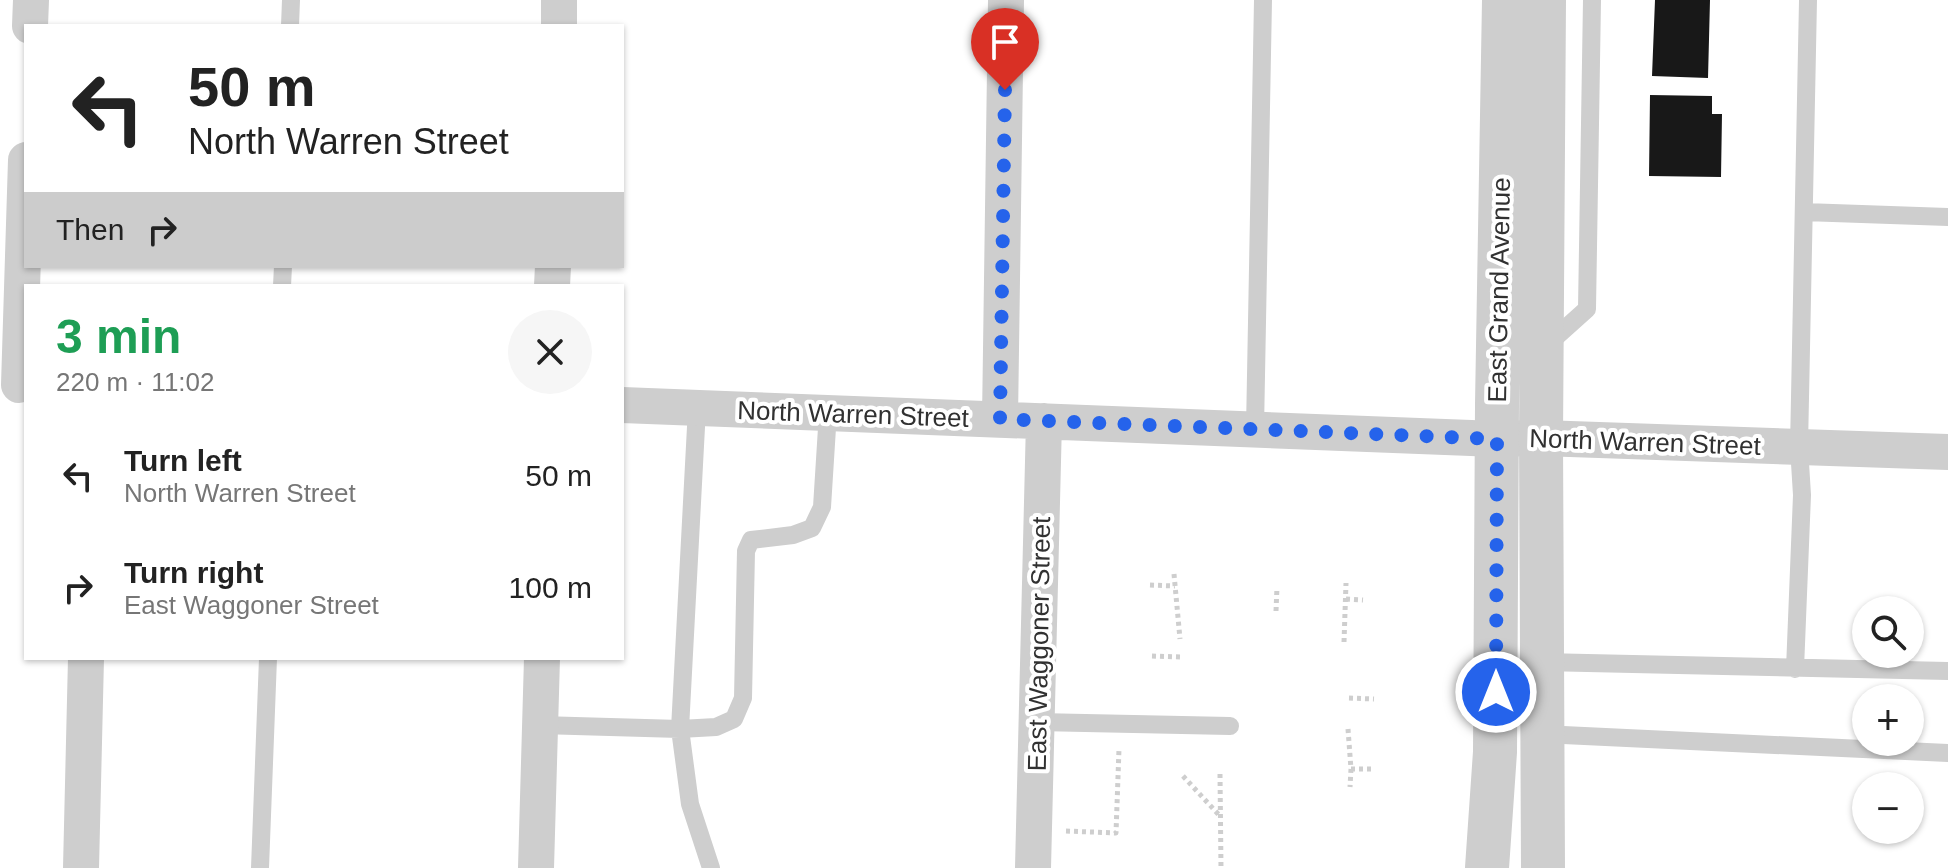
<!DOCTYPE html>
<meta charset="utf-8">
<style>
:root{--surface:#fff;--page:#f6f6f6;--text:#222;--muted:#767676}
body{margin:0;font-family:Arial,sans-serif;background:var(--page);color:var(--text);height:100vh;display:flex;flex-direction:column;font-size:30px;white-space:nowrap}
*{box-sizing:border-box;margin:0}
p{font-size:26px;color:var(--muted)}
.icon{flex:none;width:44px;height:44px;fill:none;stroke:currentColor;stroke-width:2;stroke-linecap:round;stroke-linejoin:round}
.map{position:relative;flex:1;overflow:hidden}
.panel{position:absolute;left:24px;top:284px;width:600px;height:376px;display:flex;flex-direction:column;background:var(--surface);border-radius:0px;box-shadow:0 2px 6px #0004}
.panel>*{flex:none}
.top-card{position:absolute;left:24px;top:24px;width:600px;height:244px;border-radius:0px;box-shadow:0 2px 6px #0004;background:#fff;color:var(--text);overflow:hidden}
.fabs{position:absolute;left:1852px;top:596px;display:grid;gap:16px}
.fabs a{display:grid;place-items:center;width:72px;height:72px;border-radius:50%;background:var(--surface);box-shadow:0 2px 6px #0004;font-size:40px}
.pin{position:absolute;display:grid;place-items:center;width:68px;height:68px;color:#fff;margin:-82px -34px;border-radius:50% 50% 50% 0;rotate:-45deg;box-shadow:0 0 8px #0007}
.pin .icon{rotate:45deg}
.me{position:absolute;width:88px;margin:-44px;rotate:0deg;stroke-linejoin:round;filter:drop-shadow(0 0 6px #0008)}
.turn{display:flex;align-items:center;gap:28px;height:168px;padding:0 32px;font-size:36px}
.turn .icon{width:104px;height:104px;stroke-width:2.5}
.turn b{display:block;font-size:56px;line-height:68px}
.then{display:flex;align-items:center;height:76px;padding:0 32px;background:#0003;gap:16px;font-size:30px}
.round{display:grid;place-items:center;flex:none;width:84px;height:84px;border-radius:42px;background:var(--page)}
.summary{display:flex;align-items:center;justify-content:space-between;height:136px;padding:0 32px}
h1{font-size:48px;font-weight:600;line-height:60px;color:#1e9e55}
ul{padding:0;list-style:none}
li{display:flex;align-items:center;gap:24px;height:112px;padding:0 32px}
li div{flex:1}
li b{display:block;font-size:30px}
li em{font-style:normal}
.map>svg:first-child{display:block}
.building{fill:#181818}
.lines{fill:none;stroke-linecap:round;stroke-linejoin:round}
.path{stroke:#cecece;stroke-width:5;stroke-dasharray:4 4;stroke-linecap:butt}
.service{stroke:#cecece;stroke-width:18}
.minor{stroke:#cecece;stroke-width:36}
.tertiary{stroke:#cecece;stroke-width:44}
.route{stroke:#2563eb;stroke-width:14;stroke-dasharray:0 25.2}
.labels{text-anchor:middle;stroke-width:8;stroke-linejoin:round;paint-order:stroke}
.street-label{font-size:26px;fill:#313131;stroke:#fff}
</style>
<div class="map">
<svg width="1948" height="868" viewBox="0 0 1948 868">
<rect width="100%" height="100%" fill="#fff"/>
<path class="building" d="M1655 0H1710L1708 78 1652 76Z
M1650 95 1712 96V114H1722L1721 177 1649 176Z"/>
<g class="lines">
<path class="path" d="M1174 574 1180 639
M1150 585 1175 586
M1346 599 1363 600
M1276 611 1277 587
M1344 642 1346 583
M1152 656 1180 657
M1349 698 1374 699
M1348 729 1351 769 1350 787
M1351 769H1374
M1220 774 1221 868
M1183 776 1219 815
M1066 831 1116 833 1119 749"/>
<path class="service" d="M290 26 291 0
M1804 212 1948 217
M282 286 283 266
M1548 344 1587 309 1592 0
M1255 429 1263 0
M1542 662 1948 671
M1795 669 1802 495 1799 447 1808 0
M1037 722 1230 726
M540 725 680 729 697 408
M1542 734 1948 753
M260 868 268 658
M711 868 690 804 680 729 716 727 734 719 743 698 746 551 751 540 793 535 812 528 822 507 828 412"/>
<path class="minor" d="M30 26 31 0
M559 26V0
M552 286 553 266
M19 385 26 160
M622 405 1497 439 1541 438 1948 452
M1000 419 1006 0
M81 868 86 658
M536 868 542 658
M1033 868 1044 421"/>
<path class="tertiary" d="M1487 868 1495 752 1497 404 1504 0
M1543 868 1541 438 1544 0"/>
</g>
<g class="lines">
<path class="route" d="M1005 90 1000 419 1497 439 1496 692"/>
</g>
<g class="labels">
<g class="street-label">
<text transform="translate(1499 290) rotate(-89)" y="9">East Grand Avenue</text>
<text transform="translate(853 414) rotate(2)" y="9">North Warren Street</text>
<text transform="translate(1645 442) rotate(2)" y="9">North Warren Street</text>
<text transform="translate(1039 644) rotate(-89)" y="9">East Waggoner Street</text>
</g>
</g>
</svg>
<div class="fabs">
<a><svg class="icon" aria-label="search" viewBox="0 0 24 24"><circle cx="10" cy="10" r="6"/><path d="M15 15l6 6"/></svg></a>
<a>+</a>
<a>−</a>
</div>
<div class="pin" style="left:1005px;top:90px;background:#d93025"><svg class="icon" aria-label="arrive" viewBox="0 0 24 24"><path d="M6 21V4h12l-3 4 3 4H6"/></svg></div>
<svg class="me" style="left:1496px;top:692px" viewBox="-20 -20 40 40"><circle r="17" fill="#2563eb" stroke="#fff" stroke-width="3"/><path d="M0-11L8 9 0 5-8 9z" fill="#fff"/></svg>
<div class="top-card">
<div class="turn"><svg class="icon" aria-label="left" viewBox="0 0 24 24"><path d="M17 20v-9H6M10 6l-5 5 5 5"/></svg><div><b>50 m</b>North Warren Street</div></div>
<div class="then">Then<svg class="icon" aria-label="right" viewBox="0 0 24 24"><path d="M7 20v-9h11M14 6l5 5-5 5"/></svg></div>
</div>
<section class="panel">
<div class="summary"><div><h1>3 min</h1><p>220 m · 11:02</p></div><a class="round"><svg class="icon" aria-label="close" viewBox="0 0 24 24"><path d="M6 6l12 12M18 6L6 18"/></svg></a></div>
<ul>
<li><svg class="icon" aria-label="left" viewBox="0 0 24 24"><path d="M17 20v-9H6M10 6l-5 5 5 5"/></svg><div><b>Turn left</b><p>North Warren Street</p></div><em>50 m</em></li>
<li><svg class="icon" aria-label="right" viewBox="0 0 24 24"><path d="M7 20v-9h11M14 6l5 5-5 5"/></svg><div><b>Turn right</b><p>East Waggoner Street</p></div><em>100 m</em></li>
</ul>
</section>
</div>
